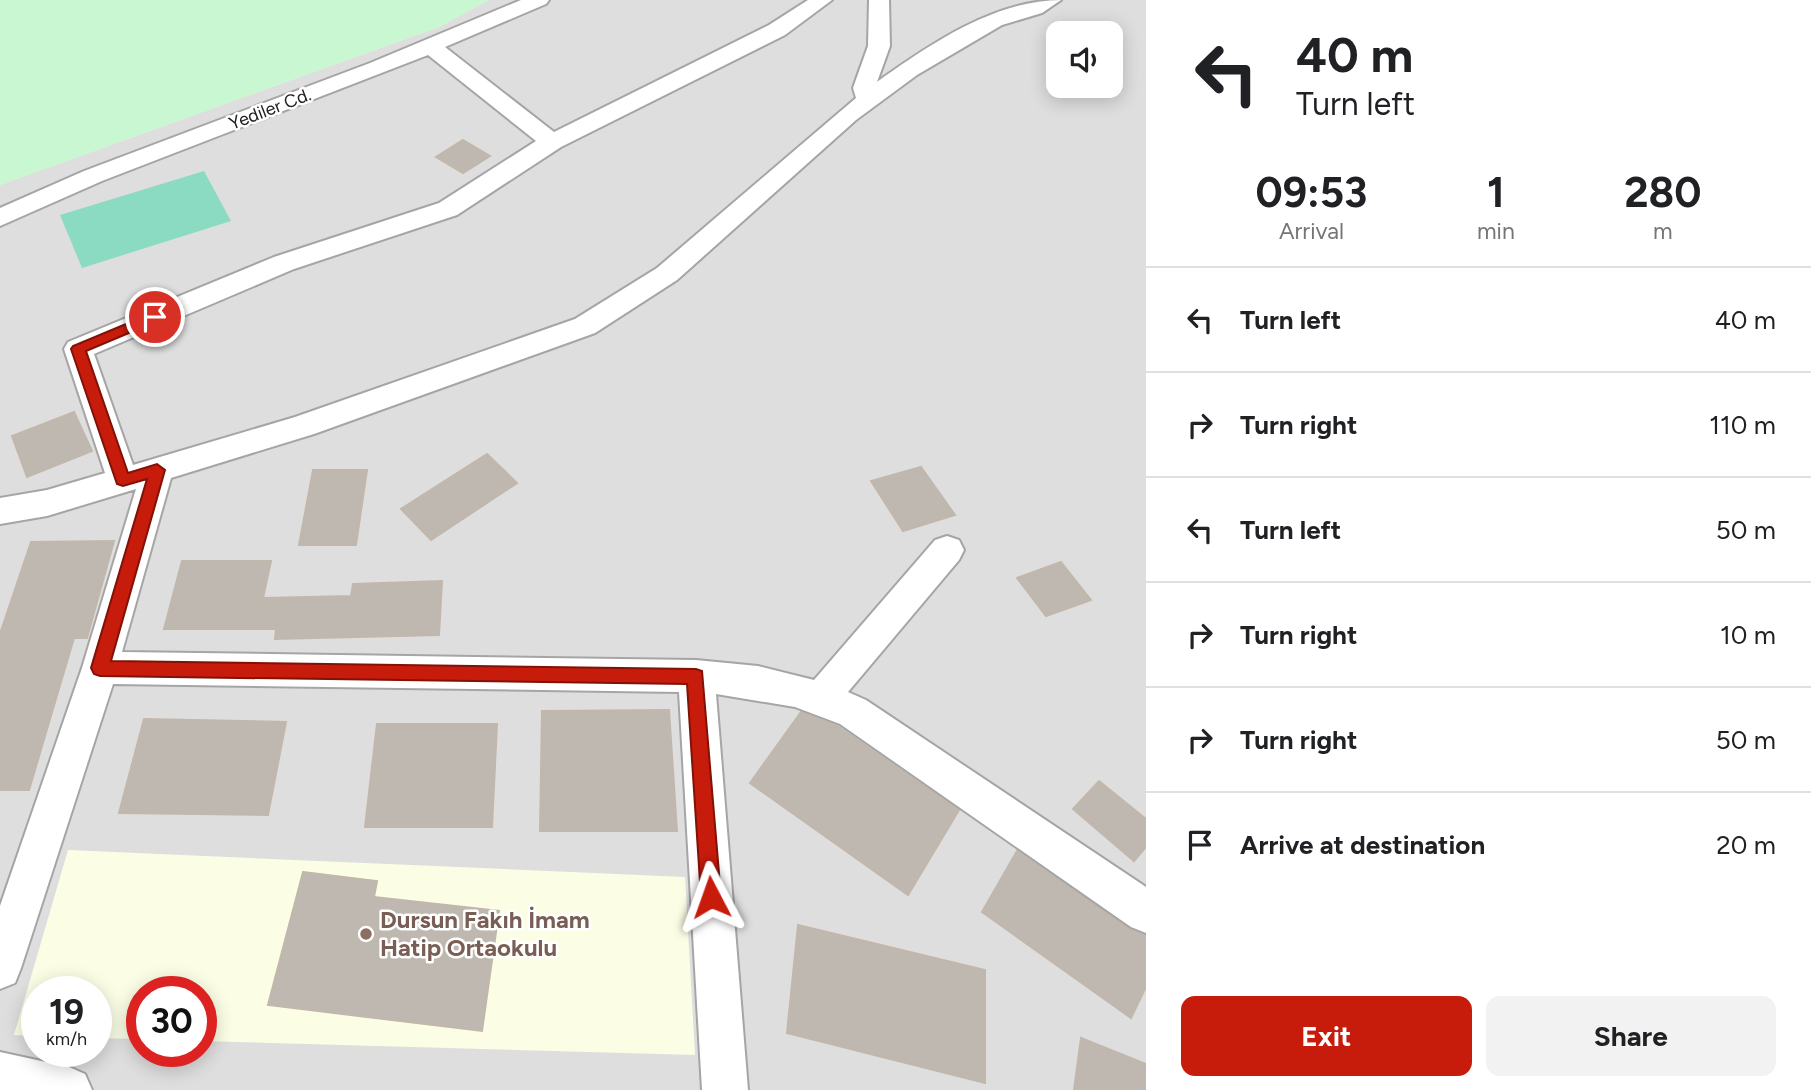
<!DOCTYPE html>
<meta charset="utf-8">
<style>
:root{--surface:#fff;--page:#f2f2f2;--text:#202124;--muted:#757577;--line:#e0e0e0;--accent:#c71b0b}
body{margin:0;font-family:Figtree,sans-serif;background:var(--page);color:var(--text);height:100vh;display:flex;flex-direction:column;font-size:26px;white-space:nowrap}
*{box-sizing:border-box;margin:0}
p{font-size:23px;color:var(--muted)}
.icon{flex:none;width:38px;height:38px;fill:none;stroke:currentColor;stroke-width:2;stroke-linecap:round;stroke-linejoin:round}
.map{position:relative;flex:1;overflow:hidden}
.panel{display:flex;flex-direction:column;background:var(--surface);width:665px}
.panel>*{flex:none}
.hud{background:#fff;color:var(--text);overflow:hidden}
.fabs{position:absolute;left:1046px;top:21px;display:grid;gap:14px}
.fabs a{display:grid;place-items:center;width:77px;height:77px;border-radius:14px;background:var(--surface);box-shadow:0 4px 18px #0003;font-size:35px}
.speed{position:absolute;left:21px;top:976px;display:flex;gap:14px;font-size:35px;font-weight:700;text-align:center}
.speed>*{display:grid;place-content:center;width:91px;height:91px;border-radius:50%;background:var(--surface);box-shadow:0 4px 18px #0003;line-height:1}
.speed small{font-size:18px;font-weight:400}
.speed .limit{border:10px solid #d22;background:#fff;color:#111}
.pin{position:absolute;display:grid;place-items:center;width:60px;height:60px;color:#fff;margin:-30px;border:4px solid #fff;border-radius:50%;box-shadow:0 2px 7px #0007}
.me{position:absolute;width:77px;margin:-38px;rotate:356deg;stroke-linejoin:round;filter:drop-shadow(0 0 5px #0008)}
.turn{display:flex;align-items:center;gap:24px;height:147px;padding:0 35px;font-size:32px}
.turn .icon{width:91px;height:91px;stroke-width:2.5}
.turn b{display:block;font-size:49px;line-height:60px}
.eta{display:flex;justify-content:space-evenly;align-items:center;height:119px;text-align:center}
.eta b{font-size:42px;font-weight:700;line-height:49px}
.primary-button{display:flex;gap:14px;margin-top:auto;padding:14px 35px}
.primary-button a{flex:1;height:80px;border-radius:14px;background:var(--accent);color:#fff;font-size:28px;font-weight:700;line-height:80px;text-align:center}
.primary-button a+a{background:var(--page);color:var(--text)}
ul{padding:0;list-style:none}
li{display:flex;align-items:center;gap:21px;height:105px;padding:0 35px;border-top:2px solid var(--line)}
li div{flex:1}
li b{display:block;font-size:26px}
li em{font-style:normal}
main{display:flex;flex:1;min-height:0}
.map>svg:first-child{display:block}
.residential{fill:#dfdede;fill-rule:evenodd}
.education{fill:#fbfee5}
.park{fill:#c9f7d1}
.pitch{fill:#8bdbc3}
.building{fill:#beb8b1;stroke:#c2b7ab;stroke-width:2}
.lines{fill:none;stroke-linecap:round;stroke-linejoin:round}
.minor-casing{stroke:#a5a5a5;stroke-width:4}
.minor{fill:#fff;fill-rule:evenodd}
.route{fill:#c71b0b;stroke:#811207;stroke-width:2}
.education-dot{fill:#8d6e63;stroke:#fff;stroke-width:2.5}
.labels{text-anchor:middle;stroke-width:5;stroke-linejoin:round;paint-order:stroke}
.far-street-label{font-size:18px;fill:#212121;stroke:#fff}
.near-education-label{font-size:24px;font-weight:bold;fill:#785e54;stroke:#fff;text-anchor:start}
</style>
<main>
<div class="map">
<svg width="1146" height="1090" viewBox="0 0 1146 1090">
<rect width="100%" height="100%" fill="#f1efe8"/>
<path class="residential" d="M489 0H1146V1090H0V185L439 27ZM1059 33H1111V86H1059ZM37 992H96V1052H37ZM142 992H201V1052H142Z"/>
<path class="education" d="M68 850 685 877 695 1055 201 1041V992H142V1039L96 1038V992H37V1036L14 1035Z"/>
<path class="park" d="M0 0H489L439 27 0 185Z"/>
<path class="pitch" d="M204 171 231 221 82 268 60 215Z"/>
<path class="building" d="M463 140 490 156 463 173 436 157Z
M74 412 92 451 27 477 12 436Z
M487 454 517 483 431 540 401 509Z
M921 467 955 515 903 531 871 481Z
M313 470H367L356 545H299Z
M114 541 87 638H74L29 790H0V634L31 542Z
M182 561H271L263 598 351 596 353 584 442 581 439 635 275 639 276 629H164Z
M1061 562 1091 600 1046 616 1017 578Z
M669 710 677 831H540L542 711Z
M801 712 837 726 959 810 908 895 750 783Z
M144 719 286 722 268 815 119 813Z
M377 724H497L492 827H365Z
M1099 781 1146 819V847L1134 861 1073 809Z
M1017 851 1130 929 1146 935V987L1131 1018 982 912Z
M303 872 377 881 374 897 499 911 482 1031 268 1005Z
M798 925 985 970V1083L787 1033Z
M1081 1038 1146 1064V1090H1074Z"/>
<g class="lines">
<g class="minor-casing">
<path id="minor" d="M521 0H549L546 4 445 47 554 132 769 25 808 0H832L785 35 561 147 457 215 294 269 94 354 133 465 295 417 575 319 657 268 856 98 853 88 868 46 869 0H889L890 46 877 82C930 44 995 0 1061 0L1042 13 1002 25 917 75 856 120 677 280 595 333 314 434 171 478 122 652 696 660 758 666 814 680 935 540 947 536 959 540 964 550 959 560 848 692 866 700 1146 887V933L1131 927 840 724 795 707 716 694 748 1090H702L679 692 113 684 21 968 15 983 0 989V906L82 668 136 489 47 516 0 524V498L47 490 105 473 64 349 68 342 274 257 439 203 536 141 428 55 102 181 0 226V208L84 171 370 63Z
M0 1052 69 1067 85 1074 92 1090H0Z"/>
</g>
<use href="#minor" class="minor"/>
</g>
<path class="route" d="M155 312 162 317 160 320 86 351 128 473 157 464 165 470 111 661 696 669 702 671 721 897 718 904 711 907 704 904 701 897 687 684 100 676 94 674 91 668 147 479 123 486 117 484 71 349 73 346Z"/>
<circle class="education-dot" cx="366" cy="934" r="7"/>
<g class="labels">
<g class="far-street-label">
<text transform="translate(270 109) rotate(-21)" y="6">Yediler Cd.</text>
</g>
<g class="near-education-label">
<text x="380" y="928">Dursun Fakıh İmam<tspan x="380" dy="28">Hatip Ortaokulu</tspan></text>
</g>
</g>
</svg>
<div class="fabs">
<a><svg class="icon" aria-label="sound" viewBox="0 0 24 24"><path d="M4 9h4l5-4v14l-5-4H4zM17 9q2 3 0 6"/></svg></a>
</div>
<div class="speed"><div>19<small>km/h</small></div><div class="limit">30</div></div>
<div class="pin" style="left:155px;top:317px;background:#d93025"><svg class="icon" aria-label="arrive" viewBox="0 0 24 24"><path d="M6 21V4h12l-3 4 3 4H6"/></svg></div>
<svg class="me" style="left:711px;top:897px" viewBox="-20 -20 40 40"><path d="M0-17L14 15 0 8-14 15z" fill="#c71b0b" stroke="#fff" stroke-width="4"/></svg>
</div>
<section class="panel">
<div class="hud">
<div class="turn"><svg class="icon" aria-label="left" viewBox="0 0 24 24"><path d="M17 20v-9H6M10 6l-5 5 5 5"/></svg><div><b>40 m</b>Turn left</div></div>
</div>
<div class="eta">
<div><b>09:53</b><p>Arrival</p></div>
<div><b>1</b><p>min</p></div>
<div><b>280</b><p>m</p></div>
</div>
<ul>
<li><svg class="icon" aria-label="left" viewBox="0 0 24 24"><path d="M17 20v-9H6M10 6l-5 5 5 5"/></svg><div><b>Turn left</b></div><em>40 m</em></li>
<li><svg class="icon" aria-label="right" viewBox="0 0 24 24"><path d="M7 20v-9h11M14 6l5 5-5 5"/></svg><div><b>Turn right</b></div><em>110 m</em></li>
<li><svg class="icon" aria-label="left" viewBox="0 0 24 24"><path d="M17 20v-9H6M10 6l-5 5 5 5"/></svg><div><b>Turn left</b></div><em>50 m</em></li>
<li><svg class="icon" aria-label="right" viewBox="0 0 24 24"><path d="M7 20v-9h11M14 6l5 5-5 5"/></svg><div><b>Turn right</b></div><em>10 m</em></li>
<li><svg class="icon" aria-label="right" viewBox="0 0 24 24"><path d="M7 20v-9h11M14 6l5 5-5 5"/></svg><div><b>Turn right</b></div><em>50 m</em></li>
<li><svg class="icon" aria-label="arrive" viewBox="0 0 24 24"><path d="M6 21V4h12l-3 4 3 4H6"/></svg><div><b>Arrive at destination</b></div><em>20 m</em></li>
</ul>
<div class="primary-button"><a>Exit</a><a>Share</a></div>
</section>
</main>
